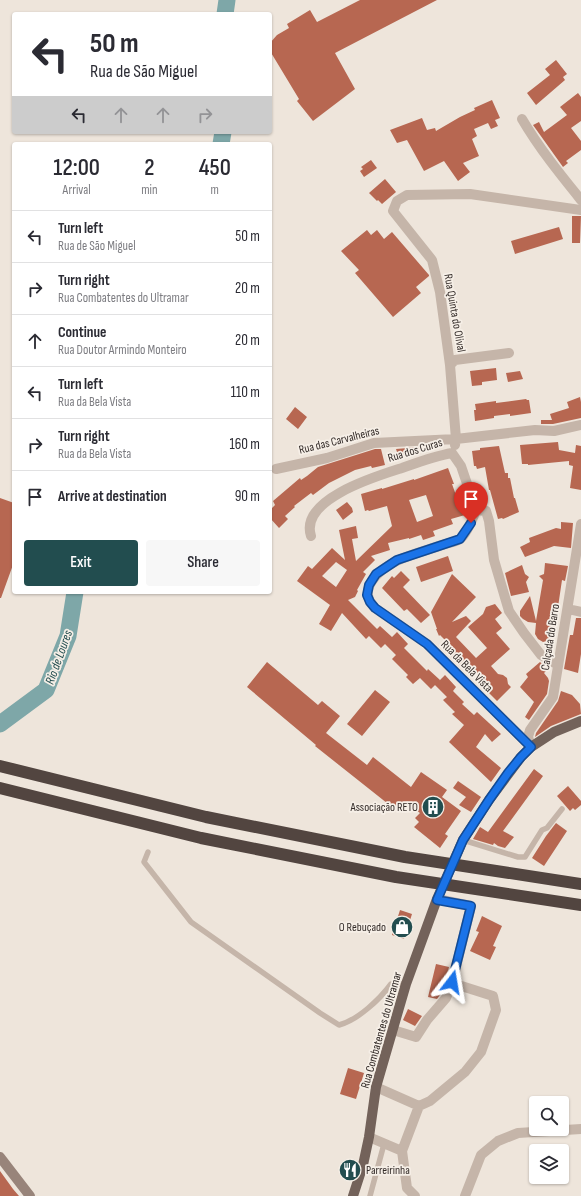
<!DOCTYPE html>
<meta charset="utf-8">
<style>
:root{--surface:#fff;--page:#f7f7f7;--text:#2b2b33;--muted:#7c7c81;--line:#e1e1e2;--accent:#224d4f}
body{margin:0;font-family:"Sofia Sans Condensed",sans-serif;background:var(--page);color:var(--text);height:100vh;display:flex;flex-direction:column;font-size:15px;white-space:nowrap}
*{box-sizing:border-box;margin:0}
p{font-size:13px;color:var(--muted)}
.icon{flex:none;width:22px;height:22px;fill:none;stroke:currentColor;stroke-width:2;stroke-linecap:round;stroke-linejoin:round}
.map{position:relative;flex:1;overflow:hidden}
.drawer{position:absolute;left:12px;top:142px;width:260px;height:452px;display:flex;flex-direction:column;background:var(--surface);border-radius:4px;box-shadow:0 1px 3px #0004}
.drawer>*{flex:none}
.hud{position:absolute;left:12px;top:12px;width:260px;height:122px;border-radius:4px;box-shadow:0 1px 3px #0004;background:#fff;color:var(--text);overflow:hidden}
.controls{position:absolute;left:529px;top:1096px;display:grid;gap:8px}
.controls a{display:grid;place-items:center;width:40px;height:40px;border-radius:4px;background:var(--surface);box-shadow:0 1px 3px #0004;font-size:20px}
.pin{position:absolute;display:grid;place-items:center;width:34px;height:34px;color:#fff;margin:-41px -17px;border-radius:50% 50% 50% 0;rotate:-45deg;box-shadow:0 0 4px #0007}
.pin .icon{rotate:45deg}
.me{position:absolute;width:44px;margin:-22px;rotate:14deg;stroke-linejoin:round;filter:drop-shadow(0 0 3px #0008)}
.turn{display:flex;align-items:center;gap:14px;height:84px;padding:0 12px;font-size:18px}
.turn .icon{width:52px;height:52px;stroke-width:2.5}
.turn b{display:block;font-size:28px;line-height:34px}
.lanes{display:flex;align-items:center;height:38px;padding:0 12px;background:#0003;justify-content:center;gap:20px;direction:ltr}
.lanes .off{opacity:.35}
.eta{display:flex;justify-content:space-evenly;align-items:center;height:68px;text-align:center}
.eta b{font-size:24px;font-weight:600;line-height:28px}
.cta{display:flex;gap:8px;margin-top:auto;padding:8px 12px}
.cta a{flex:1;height:46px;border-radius:4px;background:var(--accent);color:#fff;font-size:16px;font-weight:600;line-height:46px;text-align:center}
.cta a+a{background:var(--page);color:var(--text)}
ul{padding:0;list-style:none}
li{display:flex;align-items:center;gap:12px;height:52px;padding:0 12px;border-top:1px solid var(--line)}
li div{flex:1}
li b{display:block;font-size:15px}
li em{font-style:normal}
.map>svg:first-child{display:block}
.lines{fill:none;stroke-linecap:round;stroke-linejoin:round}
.river{stroke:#7ea7a8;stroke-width:17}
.building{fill:#b76751;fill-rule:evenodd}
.lane{stroke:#c5b5a9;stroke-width:5.5}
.street{stroke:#c5b5a9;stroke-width:10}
.secondary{stroke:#98847a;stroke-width:10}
.primary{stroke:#73625a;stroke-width:10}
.highway-bridge{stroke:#524540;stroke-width:12}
.route-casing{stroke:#114b97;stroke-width:10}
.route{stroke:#1a73e8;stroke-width:7}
.labels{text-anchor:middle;stroke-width:3.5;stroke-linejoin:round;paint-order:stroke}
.street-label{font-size:12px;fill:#332b28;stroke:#f6efe7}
.poi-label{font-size:12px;fill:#332b28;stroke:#f6efe7;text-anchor:end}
.water-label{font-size:13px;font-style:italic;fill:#224d4f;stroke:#f6efe7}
</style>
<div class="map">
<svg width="581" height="1196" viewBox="0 0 581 1196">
<rect width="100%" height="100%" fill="#eee5db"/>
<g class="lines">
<path class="river" d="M225 14 227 0
M221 144 223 132
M0 724 46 690 68 636 75 592"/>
</g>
<path class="building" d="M360 0H437L335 53 355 89 313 121 297 101 299 99 270 51V43L277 35 289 28 287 24 310 10 317 22Z
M556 60 567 74 563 77 565 80 536 105 527 93 550 75 545 69Z
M578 93 581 97V121L571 128 581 141V150L566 161 568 163 563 167 533 125 539 122 544 132 567 115 560 107Z
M492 100 500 118 495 120 498 126 491 129 488 123 474 129 477 136 472 139 479 156 463 163 470 172 458 181 444 161 424 171 407 140 397 143 390 130 422 118 427 130 435 128 436 131 460 117 475 110 474 108Z
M371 160 377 168 364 177 360 171 363 169 361 167Z
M385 179 396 192 382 204 378 200 377 201 369 193Z
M572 216H581L580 243H572Z
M559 227 563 239 515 254 511 241Z
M367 230 371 235 377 230 384 239 392 232 429 275V276L416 287 421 293 393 317 355 273 359 270 341 251Z
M496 368 497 380 482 382V385L472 386 470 371Z
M520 371 523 379 508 382 506 373Z
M580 397 581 402V418L553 424H541V420H552L550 414 569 408 567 402Z
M526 399 527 400H529L531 413 510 416V414L494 416V418L475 421 474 410H476L475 404 496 401V403Z
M295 407 307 417 298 429 286 419Z
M558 442 559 450 575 453 576 445 581 446V490L570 488 573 466 569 465V461L528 465V464H522L520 445Z
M499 446 505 473H508V478H510L514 498H515L519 512 503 519 502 518 498 519 490 490H489L485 467 477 469 476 466H474L472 451 480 450V448Z
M420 447 421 451 399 458 396 449Z
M375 449H381L385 465 372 468 371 466 355 470 329 483 313 495 311 493 294 506 295 507 285 516 288 519 279 528 270 518V510L275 505 273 501 300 478 301 480 307 476 318 467Z
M448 468 454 484H452L457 498H459L465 515 451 519 453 524 433 531 435 536 423 540 421 535 409 539V538L388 543 390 550 371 556 375 560 363 572 366 574 357 590 358 591 355 597 348 600 377 629 380 626 392 637 397 632 408 644 404 648 427 671 428 669 440 680 431 689 420 678 413 684 406 677 408 675 392 659 396 655 385 644 381 648 369 636 366 639 342 613 331 631 319 624 330 605 297 581 308 566 312 569 332 548 345 560 339 530 356 526 358 538 352 539 356 561 392 526 387 506 369 511 368 510 365 511 361 494 382 488V489L414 479V480ZM426 495 433 516 417 522 409 500ZM336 562 347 570 336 587 322 576Z
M0 498 14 503V562L1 598H0Z
M347 502 352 508 353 512 343 520 336 510Z
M561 522 573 523 571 548 554 546 525 557 520 547 530 542 529 538 556 528 561 529Z
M448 556 453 571 421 582 416 567Z
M545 563 568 566 565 581 562 580 554 634 550 640 543 642 538 639 535 634 536 623 528 622 523 619 520 616V611L530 596 536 621 543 580 539 576 544 574Z
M522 565 525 574 529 577 526 582 529 592 511 596 505 573Z
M401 571 410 580 403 587 430 615 421 623 407 609 404 611 382 588 392 576 394 578Z
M452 574 476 597 452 622 466 616 471 621 456 637 476 658 487 648 468 627 483 614 486 607 495 604 502 613 495 619 502 628 496 633 510 649 491 666 498 674 503 675 507 678 508 684 511 687 497 701 481 685 485 681 470 665 465 670 442 647 447 642 440 635 439 636 436 629H437L431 612Z
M576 618H581V654L578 673 564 669 570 635H573Z
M267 662 318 705 322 701 340 716 326 733 367 765 373 757 411 787 421 772 447 790 442 797 461 811 445 834 448 836 440 848 414 827 419 822 415 818 420 813 405 802 397 811 315 746 316 745 247 687Z
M540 662 548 669 544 673 548 678 549 681 547 694 529 720 525 717 534 702 520 687 528 677 526 674Z
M445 675 456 687 453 691 464 702 462 704 474 715 477 712 501 734 492 742 485 734 476 747 501 768 491 782 449 742 464 725 452 714 455 712 443 700 447 697 435 685Z
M375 690 390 702 362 736 347 724Z
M561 691 572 695 580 704 581 714 551 726 535 737 536 733 558 701Z
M534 769 543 776 503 831 514 837 505 848 498 846 494 843 493 845 473 839 480 827 488 832Z
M458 781 481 797 471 812 459 805 466 797 453 788Z
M568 786 581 801V805L575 810 573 808 570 811 557 796Z
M556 823 567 831 544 866 532 858 546 836Z
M400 910 412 914 404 939 392 935Z
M482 916 502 926 493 946 496 947 490 960 470 951 479 932 476 931Z
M436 964 449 967 445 983 440 995 437 999 428 997Z
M408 1009 422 1016 415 1026 403 1020Z
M348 1068 364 1073 356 1099 340 1094Z
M0 1171 13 1189 19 1196H0Z"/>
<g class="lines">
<path class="lane" d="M463 840 518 857H525L542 830 547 828 562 809
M148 852 144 862 191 922 320 1013 339 1025C358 1020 380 999 391 984H406
M370 1196 384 1144"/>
<path class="street" d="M522 119C539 148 560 174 581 200
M450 365 455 360 509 353
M455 445 456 439 535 430 554 431 581 425
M276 469 327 458 374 443 456 439 450 365 440 292 432 260 393 211 397 201 407 195 470 194 581 210
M476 510C473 518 467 534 460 539 456 542 447 543 442 545 419 553 386 559 372 581 365 591 367 599 375 608L427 644 531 747
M311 536C299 499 377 476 402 468 419 462 435 456 452 453L461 466 476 510 486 511 489 521 494 560 509 611 524 633 541 655 558 665
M568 609 581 612
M531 747 528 737 530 730 553 697 581 524
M393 1030 416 1037 427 1020 446 998 452 983 471 906 437 899
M376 1087 419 1106
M419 1106 430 1101 465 1072 481 1052 496 1010 493 996 452 983
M369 1137 402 1151
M415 1196 407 1188 402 1151 419 1106
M465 1196 481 1155 498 1141 518 1133 581 1129"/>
<path class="secondary" d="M0 1157 30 1196"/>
<path class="primary" d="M353 1196 363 1165 369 1137 376 1087 406 984 437 899 463 840 489 800 521 757 531 747 554 732 581 721"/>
<path class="highway-bridge" d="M0 766 206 817 405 857 581 884
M0 788 201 838 396 877 581 905"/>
</g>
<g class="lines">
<g class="route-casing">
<path id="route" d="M452 982 471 906 437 900 463 840 489 800 508 773 521 757 531 747 427 644 375 608 370 602 367 595 369 585 376 574 397 560 460 539 471 523"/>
</g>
<use href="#route" class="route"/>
</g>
<defs>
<g id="building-disc" transform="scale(1.15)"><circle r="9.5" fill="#224d4f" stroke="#f6efe7"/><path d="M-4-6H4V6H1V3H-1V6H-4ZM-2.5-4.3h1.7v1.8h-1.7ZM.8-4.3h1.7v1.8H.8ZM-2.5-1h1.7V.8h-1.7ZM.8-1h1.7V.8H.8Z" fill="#fff"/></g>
<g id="shop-disc" transform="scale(1.15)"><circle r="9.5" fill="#224d4f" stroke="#f6efe7"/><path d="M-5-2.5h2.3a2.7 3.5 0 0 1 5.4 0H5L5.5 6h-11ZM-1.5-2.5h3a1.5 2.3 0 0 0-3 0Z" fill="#fff"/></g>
<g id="restaurant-disc" transform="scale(1.15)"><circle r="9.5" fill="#224d4f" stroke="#f6efe7"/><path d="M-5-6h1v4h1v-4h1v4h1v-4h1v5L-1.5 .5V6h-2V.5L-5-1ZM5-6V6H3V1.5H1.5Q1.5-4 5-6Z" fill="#fff"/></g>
</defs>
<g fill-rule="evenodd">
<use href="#building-disc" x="433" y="807"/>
<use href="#shop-disc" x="402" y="927"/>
<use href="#restaurant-disc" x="350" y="1170"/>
</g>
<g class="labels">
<g class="street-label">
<text transform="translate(455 313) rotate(80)" y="4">Rua Quinta do Olival</text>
<text transform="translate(339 440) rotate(-14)" y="4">Rua das Carvalheiras</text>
<text transform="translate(415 450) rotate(-17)" y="4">Rua dos Curas</text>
<text transform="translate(550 637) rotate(-81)" y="4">Calçada do Barro</text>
<text transform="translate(467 666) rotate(45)" y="4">Rua da Bela Vista</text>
<text transform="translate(381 1030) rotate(-74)" y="4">Rua Combatentes do Ultramar</text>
</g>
<g class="poi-label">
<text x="418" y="811">Associação RETO</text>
<text x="386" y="931">O Rebuçado</text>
<text x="366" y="1174" text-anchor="start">Parreirinha</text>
</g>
<g class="water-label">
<text transform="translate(58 657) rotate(-70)" y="5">Rio de Loures</text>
</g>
</g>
</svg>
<div class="controls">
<a><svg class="icon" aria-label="search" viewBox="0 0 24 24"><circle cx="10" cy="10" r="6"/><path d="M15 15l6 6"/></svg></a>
<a><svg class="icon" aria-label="layers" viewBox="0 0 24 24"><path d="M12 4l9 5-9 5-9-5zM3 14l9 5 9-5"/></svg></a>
</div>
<div class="pin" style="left:471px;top:523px;background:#d93025"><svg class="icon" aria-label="arrive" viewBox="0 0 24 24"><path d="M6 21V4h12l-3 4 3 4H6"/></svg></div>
<svg class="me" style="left:452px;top:982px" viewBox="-20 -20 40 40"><path d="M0-17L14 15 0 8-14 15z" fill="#1a73e8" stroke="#fff" stroke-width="4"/></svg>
<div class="hud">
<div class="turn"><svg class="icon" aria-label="left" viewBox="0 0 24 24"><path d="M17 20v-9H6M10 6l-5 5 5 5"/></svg><div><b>50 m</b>Rua de São Miguel</div></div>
<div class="lanes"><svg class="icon" aria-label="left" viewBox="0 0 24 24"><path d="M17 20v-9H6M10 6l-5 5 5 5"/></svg><svg class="icon off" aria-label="ahead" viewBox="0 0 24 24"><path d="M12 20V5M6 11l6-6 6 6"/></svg><svg class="icon off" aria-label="ahead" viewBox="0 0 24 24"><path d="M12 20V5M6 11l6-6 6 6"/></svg><svg class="icon off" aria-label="right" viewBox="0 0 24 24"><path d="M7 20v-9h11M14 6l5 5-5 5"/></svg></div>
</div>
<section class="drawer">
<div class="eta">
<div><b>12:00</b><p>Arrival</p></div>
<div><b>2</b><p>min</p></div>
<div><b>450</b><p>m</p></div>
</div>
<ul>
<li><svg class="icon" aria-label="left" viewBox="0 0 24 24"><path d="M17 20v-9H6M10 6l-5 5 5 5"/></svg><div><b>Turn left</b><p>Rua de São Miguel</p></div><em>50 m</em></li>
<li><svg class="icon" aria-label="right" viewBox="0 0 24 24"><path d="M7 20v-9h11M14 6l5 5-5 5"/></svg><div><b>Turn right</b><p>Rua Combatentes do Ultramar</p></div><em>20 m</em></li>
<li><svg class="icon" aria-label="ahead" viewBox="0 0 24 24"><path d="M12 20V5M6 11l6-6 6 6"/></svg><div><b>Continue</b><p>Rua Doutor Armindo Monteiro</p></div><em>20 m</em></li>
<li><svg class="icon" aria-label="left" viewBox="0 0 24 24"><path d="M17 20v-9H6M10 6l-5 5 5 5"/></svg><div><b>Turn left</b><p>Rua da Bela Vista</p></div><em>110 m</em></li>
<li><svg class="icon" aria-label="right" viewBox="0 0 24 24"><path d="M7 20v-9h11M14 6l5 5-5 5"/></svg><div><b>Turn right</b><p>Rua da Bela Vista</p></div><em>160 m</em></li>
<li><svg class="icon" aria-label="arrive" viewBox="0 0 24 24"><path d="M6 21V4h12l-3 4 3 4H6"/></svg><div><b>Arrive at destination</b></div><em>90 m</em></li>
</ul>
<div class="cta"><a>Exit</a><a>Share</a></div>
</section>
</div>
